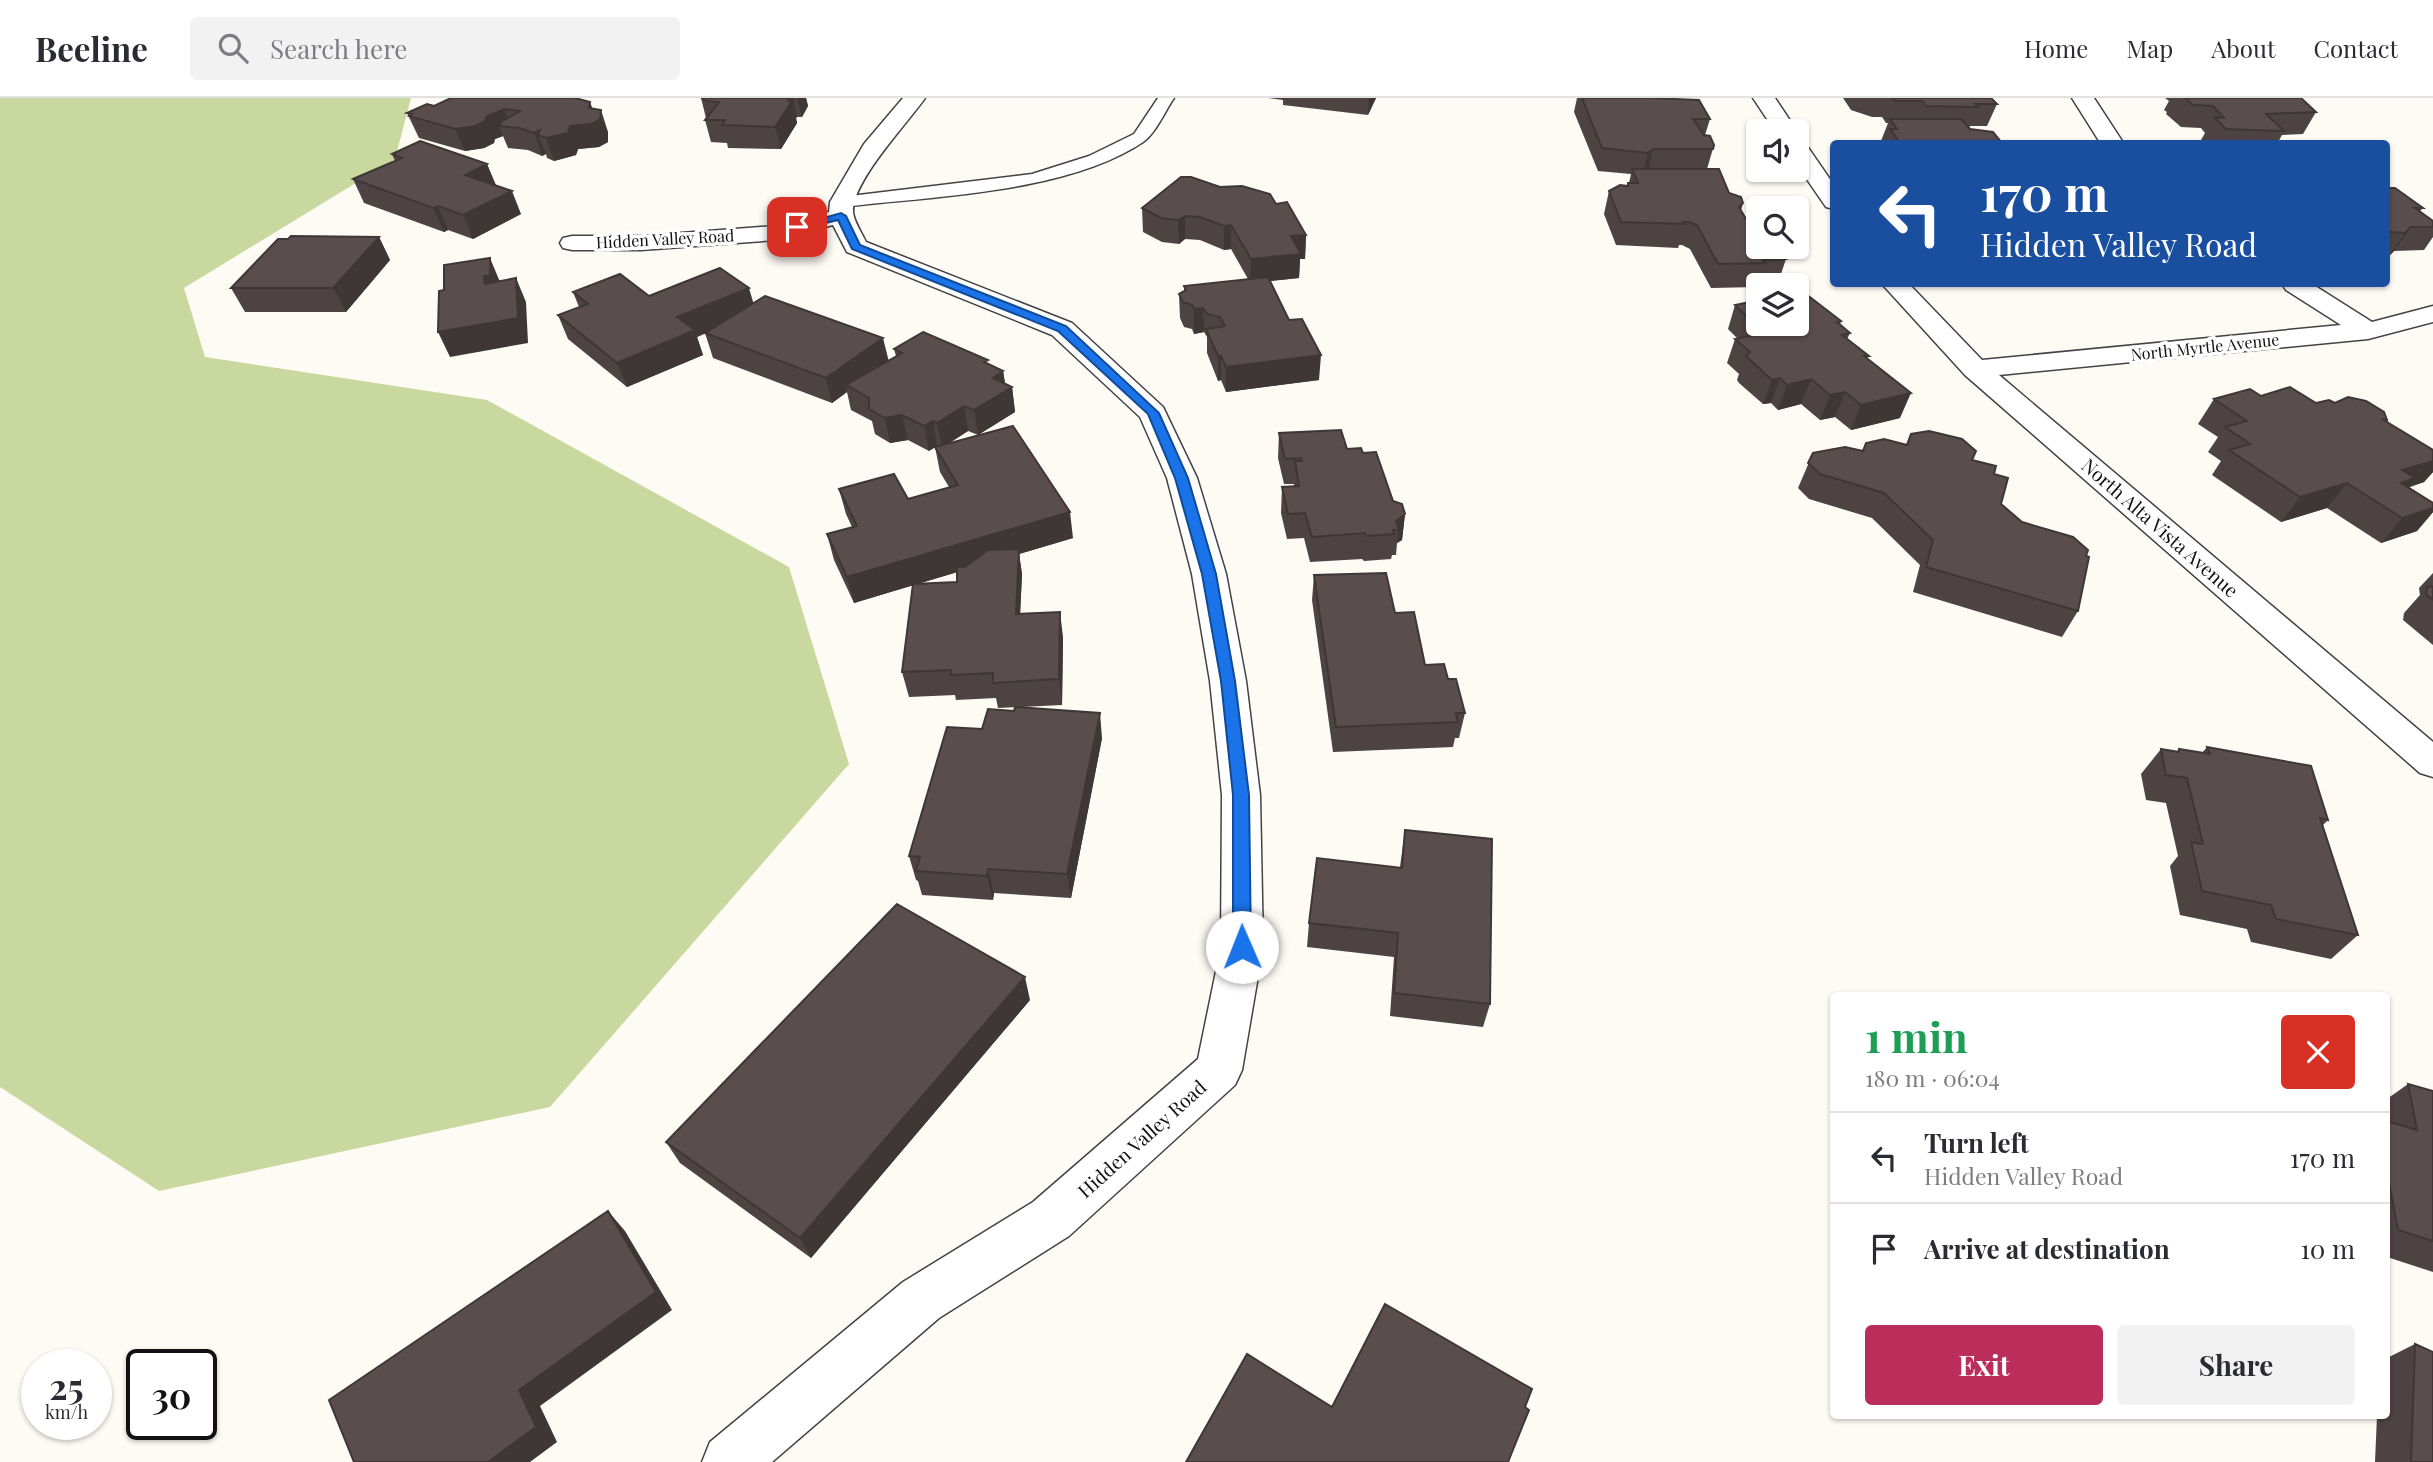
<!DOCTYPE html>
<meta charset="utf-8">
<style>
:root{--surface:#fff;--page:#f2f2f3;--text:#2b2b33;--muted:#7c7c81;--line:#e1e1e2;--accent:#bb2e5b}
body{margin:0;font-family:"Playfair Display",serif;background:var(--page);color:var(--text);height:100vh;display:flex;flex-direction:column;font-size:26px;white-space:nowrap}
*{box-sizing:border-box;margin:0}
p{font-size:23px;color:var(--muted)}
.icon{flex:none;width:38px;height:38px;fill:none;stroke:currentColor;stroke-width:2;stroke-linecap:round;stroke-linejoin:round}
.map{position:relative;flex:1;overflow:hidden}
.sheet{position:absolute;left:1830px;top:894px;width:560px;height:427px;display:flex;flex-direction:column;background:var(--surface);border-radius:7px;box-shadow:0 2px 5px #0004}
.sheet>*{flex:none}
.guide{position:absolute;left:1830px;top:42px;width:560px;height:147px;border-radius:7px;box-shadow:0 2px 5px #0004;background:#1a4fa0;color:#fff;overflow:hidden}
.tools{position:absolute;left:1746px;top:21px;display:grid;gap:14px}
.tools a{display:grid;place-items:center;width:63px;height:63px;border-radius:7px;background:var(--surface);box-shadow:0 2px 5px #0004;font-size:35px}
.speed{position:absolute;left:21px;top:1251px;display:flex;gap:14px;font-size:35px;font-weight:700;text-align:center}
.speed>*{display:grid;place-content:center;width:91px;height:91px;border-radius:50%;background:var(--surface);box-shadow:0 2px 5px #0004;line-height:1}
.speed small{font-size:18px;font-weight:400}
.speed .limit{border:4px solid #111;border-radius:10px;background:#fff;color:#111}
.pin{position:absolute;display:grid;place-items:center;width:60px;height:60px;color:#fff;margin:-30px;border-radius:14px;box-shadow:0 4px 10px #0006}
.me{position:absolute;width:77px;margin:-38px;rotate:359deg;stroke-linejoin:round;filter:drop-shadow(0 0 5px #0008)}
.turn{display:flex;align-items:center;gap:24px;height:147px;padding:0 35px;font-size:32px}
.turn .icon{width:91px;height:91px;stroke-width:2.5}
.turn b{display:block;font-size:49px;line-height:60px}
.round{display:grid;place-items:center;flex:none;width:74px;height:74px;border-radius:7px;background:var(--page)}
.head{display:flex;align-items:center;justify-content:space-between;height:119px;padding:0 35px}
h1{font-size:42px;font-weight:700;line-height:52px;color:#1e9e55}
.primary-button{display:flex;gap:14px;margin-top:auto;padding:14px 35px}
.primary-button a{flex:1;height:80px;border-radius:7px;background:var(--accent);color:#fff;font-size:28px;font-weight:700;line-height:80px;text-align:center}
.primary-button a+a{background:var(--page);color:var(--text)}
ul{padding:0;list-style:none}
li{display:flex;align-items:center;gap:21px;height:91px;padding:0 35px;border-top:2px solid var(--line)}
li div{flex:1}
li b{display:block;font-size:26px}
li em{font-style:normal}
header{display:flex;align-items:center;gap:42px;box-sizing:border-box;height:98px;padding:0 35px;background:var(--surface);border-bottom:2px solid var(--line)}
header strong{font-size:33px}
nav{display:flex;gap:38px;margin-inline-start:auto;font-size:24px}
.search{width:490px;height:63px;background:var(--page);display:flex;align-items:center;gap:18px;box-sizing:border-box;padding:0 24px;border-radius:7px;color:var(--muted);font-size:26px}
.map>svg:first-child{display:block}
.forest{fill:#c9d89e}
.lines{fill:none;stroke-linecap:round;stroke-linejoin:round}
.lane-casing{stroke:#434343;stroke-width:3}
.street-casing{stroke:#434343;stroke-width:3}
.lane{fill:#fff;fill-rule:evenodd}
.street{fill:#fff;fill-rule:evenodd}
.wall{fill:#4d4342;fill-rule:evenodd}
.shaded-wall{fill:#3e3736}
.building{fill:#594e4d;stroke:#3e3736;stroke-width:2}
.route{fill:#1a73e8;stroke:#114b97;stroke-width:2}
.labels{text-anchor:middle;stroke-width:7;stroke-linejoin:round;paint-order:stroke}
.far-street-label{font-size:16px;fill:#101010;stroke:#fff}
.street-label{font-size:19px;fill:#101010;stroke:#fff}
</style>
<header>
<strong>Beeline</strong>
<div class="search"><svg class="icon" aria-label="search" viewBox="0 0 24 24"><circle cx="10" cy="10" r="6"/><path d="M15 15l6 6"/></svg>Search here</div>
<nav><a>Home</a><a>Map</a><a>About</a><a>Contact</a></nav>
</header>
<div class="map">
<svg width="2433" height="1364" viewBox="0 0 2433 1364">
<rect width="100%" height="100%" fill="#fefaf4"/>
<path class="forest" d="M0 0H411L395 61 184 190 205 259 487 302 789 469 849 666 550 1009 159 1093 0 989Z"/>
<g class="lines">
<g class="lane-casing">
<path id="lane" d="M1158 0H1174C1165 13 1156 35 1143 44 1067 95 933 98 842 109L833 104 842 99 1032 76 1089 58 1134 36Z"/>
</g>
<g class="street-casing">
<path id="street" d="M903 0H925C907 26 852 83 853 114 854 124 862 135 866 144L1072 225 1163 309 1197 380 1226 476 1246 583 1260 697 1263 849 1242 972 1235 987 1069 1138 939 1220 772 1364H702L710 1344 903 1184 1033 1104 1198 961 1221 849 1222 697 1210 583 1192 476 1167 380 1140 319 1052 237 847 154 833 127 776 142 641 152H572L563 150 560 145 563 140 572 138H641L775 128 829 114 830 104 864 46Z
M1753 0H1775L1797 33H1775Z
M2072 0H2094L2124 46H2101Z
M1797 43 1805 45 1834 87V111L1826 109 1797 67Z
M1882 186H1909L1982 262 2341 227 2286 192 2282 186H2312L2372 224 2433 208V224L2368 241 1999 277 2433 644V679L2420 675 1965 277Z"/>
</g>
<use href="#lane" class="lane"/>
<use href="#street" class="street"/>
</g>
<path class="wall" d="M701 0H806L808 8 802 19H797L796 20 797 25 781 51 728 50 727 45 711 44 705 22 706 20Z
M1268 0H1376L1368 17 1283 7V2Z
M1577 0H1650L1710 21 1705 37 1714 47 1707 71 1729 95 1743 105 1741 113 1753 133 1786 161 1778 185 1758 186 1757 189 1711 190 1690 151 1682 147H1679L1678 150 1616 147 1604 116 1609 93 1627 87 1628 85H1629L1631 76 1598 73 1574 14Z
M1843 0H1991L1997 6 1987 28H1970L1969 30 2000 46H1883L1881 43 1888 25H1886L1882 19H1872L1851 12Z
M2165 0H2301L2316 14 2303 36 2282 37 2277 46H2205L2201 42 2205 35 2201 30 2181 29 2166 16 2167 14 2164 12 2169 3Z
M590 4 592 11 608 34V44L599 49 578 51 576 57 554 63 547 60 546 56 542 58 528 52 508 50 503 38 495 41 494 45 484 50 465 53 419 40 407 15 434 8Z
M392 56 487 66 496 87 521 116 473 141 448 132 444 134 364 105 353 81 395 63Z
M1220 89 1276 106 1306 137 1305 161H1300L1299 180 1270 183 1319 282 1226 294 1221 282 1218 283 1207 255V239L1204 234 1194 236 1192 231 1184 229 1180 220 1179 196 1184 193V188L1248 181 1231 151 1224 152 1200 142 1185 141 1179 146 1162 144 1143 134 1142 110Z
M2387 90 2423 110 2420 113 2433 123V139L2424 152 2394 153 2389 158H2387Z
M379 139 390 162 346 214H245L231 190 288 141Z
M573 194 753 205 888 263 896 258 894 251 988 266 1003 273 1005 285 1012 289 1015 314 978 337 1073 440 1019 456 1022 476 1020 516 1063 539 1062 607 998 610 996 600 956 602 955 597 909 599 902 574 913 487 854 505 834 462 827 436 852 429 846 416 839 391 908 401 949 389 940 374 935 349 929 353 908 342 890 345 875 336 872 323 851 312 847 294 832 305 713 260 705 235 697 239 703 257 627 289 568 241 558 217 579 209ZM968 333 978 337 949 345ZM957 474V484L917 486Z
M1735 207 1841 223 1840 227 1850 235 1847 241 1869 258 1867 261 1900 320 1851 332 1835 319 1820 322 1801 306 1778 312 1771 305 1763 306 1739 285 1737 282 1739 276 1727 265 1735 241 1737 240 1728 231Z
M2261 298 2316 305H2335L2387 322 2386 323 2433 352V374L2424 384 2409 389 2433 405V414L2417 433 2381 445 2327 410 2281 424 2212 377 2221 363 2208 354 2218 339 2198 326 2214 301Z
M1279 335 1363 355 1393 403 1405 416 1402 442 1397 445 1396 457H1392L1391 461 1364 463 1362 461 1310 464 1304 440 1287 441 1281 415 1282 389H1294V386H1284L1278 360Z
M1911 336 1972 362 1994 376 2001 406 2022 424 2086 458 2078 513 2062 539 1913 494 1920 467 1872 420 1809 401 1798 390 1813 355 1862 353 1866 345 1906 347Z
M2433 475V547L2403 522 2404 515 2420 497 2419 490Z
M1314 477 1395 515 1425 567 1448 581 1465 615 1459 640H1455L1453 649 1333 654 1312 502Z
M1102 640 1071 800 994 795 993 802 922 797 918 783 916 782 909 758Z
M2207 649 2328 722 2323 727 2358 837 2331 861 2251 844 2247 831 2180 817 2170 768 2178 758 2166 705 2146 702 2141 676 2161 651 2176 654 2179 651 2202 655Z
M1405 732 1490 906 1483 929 1390 918 1394 859 1307 849 1309 825 1400 769Z
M1030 902 811 1160 680 1065 666 1044Z
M2408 986 2433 993V1174L2387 1159V1001Z
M2415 1246 2433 1364H2375L2377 1318H2387V1260Z"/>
<path class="shaded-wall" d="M790 0H793L797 19 796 20 797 25 781 51 775 29Z
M797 0H806L808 8 802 19Z
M1369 0H1376L1368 17Z
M590 4 597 23 601 12 608 34V44L599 49 578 51 576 57 554 63 546 40 570 28 589 10Z
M504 11 511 29 499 28 503 38 495 41 494 45 484 50 465 53 455 31Z
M540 32 538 37 546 56 542 58 534 35Z
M1653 51 1648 73 1643 77 1648 55Z
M487 66 496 89 465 77Z
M512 93 521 116 473 141 463 117Z
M438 108 448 132 444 134 433 110Z
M1185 118V141L1179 146 1178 122Z
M1231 127V151L1224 152V128Z
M2411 129 2394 153 2389 158 2405 135Z
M1306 137 1305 161H1300L1299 180 1250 185 1251 161 1291 138Z
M379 139 390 162 346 214 333 190Z
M490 160 500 184 485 186 484 178Z
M516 180 526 204 528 245 450 259 438 234Z
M749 190 756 214 697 239 703 257 627 289 617 265 677 219Z
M1203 210 1204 234 1194 236V211Z
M883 240 889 264 846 287 847 294 832 305 826 280Z
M1321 257 1319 282 1226 294V269Z
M1218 258H1221V282L1218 283Z
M1003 273 1006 292 1012 289 1015 314 978 337 974 312 993 280Z
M1780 280 1771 305 1763 306 1772 282Z
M1811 281 1801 306 1778 312 1787 287Z
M1845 294 1835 319 1820 322 1830 297Z
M1911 295 1900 320 1851 332 1861 307Z
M964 308 968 333 942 350 937 325Z
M902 317 908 342 890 345 885 320Z
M933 323 937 348 929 353 924 328Z
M2433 363V374L2424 384 2407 390 2394 406 2402 372Z
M2347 385 2327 410 2281 424 2300 399Z
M2433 410V414L2417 433 2381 445 2402 420Z
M1070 414 1073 440 1019 456 1022 476 1019 541 1016 516 1018 456 854 505 847 479Z
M1405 416 1402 442 1397 445 1399 432 1396 423Z
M1060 514 1063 539 1062 607 1059 581Z
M1100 615 1102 640 1071 800 1067 776Z
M988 771 994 795 993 802 987 778Z
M1025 879 1030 902 811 1160 800 1140Z
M608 1113 625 1133 672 1212 540 1308 557 1344 530 1364H488L519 1292Z"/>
<path class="building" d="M451 0H575L590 4 589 10 601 12 600 21 591 26 570 28 568 35 546 40 538 37 540 32 534 35 519 30 499 28 501 24 520 13 504 11 486 19 485 23 475 28 455 31 409 18 412 16 407 15 427 6 434 8Z
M702 0H790L788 3H792L775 29 722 27 725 22H705L719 4 707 3Z
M1582 0H1650L1699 2 1710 21H1693L1704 37 1710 38 1714 47 1713 51H1653L1648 55 1602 50Z
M1892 0H1991L1997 6H1975L1978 9 1926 8 1922 3H1895Z
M2185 0H2301L2316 14 2266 16 2284 33 2226 31 2214 19 2224 20 2213 8 2193 7Z
M1890 21H1961L1970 31 1993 34 2001 44 2000 46H1901L1890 31H1897Z
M420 43 487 66 465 77 512 93 463 117 438 108 433 110 353 81 402 60 392 56Z
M1632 71H1719L1729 95 1741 99 1743 105 1739 109 1753 133H1759V149H1778L1786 161 1763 162 1765 165 1718 166 1697 127 1688 124H1683L1685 126 1621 124 1609 93 1620 87 1628 88V85H1638Z
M1181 79H1191L1220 89 1242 88 1270 96 1276 106 1287 104 1306 137 1291 138 1301 156 1251 161 1231 127 1224 128 1200 119 1185 118 1178 122 1161 120 1142 110Z
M2387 90H2395L2423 110H2415L2433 123V129H2411L2405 135 2391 134 2387 132Z
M291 138 379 139 333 190H231L278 141H288Z
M490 160V178H484L485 186 516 180 518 220 438 234 439 193 444 192V167Z
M720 170 749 190 677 219 695 232 617 265 558 217 588 206 573 194 620 176 649 198Z
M1268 179 1289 222 1302 221 1321 257 1226 269 1221 258H1218L1206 231 1225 228 1220 219 1207 216 1203 210 1194 211 1192 207 1183 204 1179 196 1186 192 1184 188Z
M1802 193 1841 223 1837 224 1850 235 1842 237 1869 258H1864L1911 295 1861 307 1845 294 1830 297 1811 281 1787 287 1780 280 1772 282 1748 260 1746 257 1750 254 1735 241 1764 235 1735 207 1759 202V226H1797V194Z
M765 198 883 240 826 280 705 235Z
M923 234 988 262 984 264 1003 273 993 280 1012 289 974 312 964 308 937 325 933 323 924 328 902 317 885 320 869 311V300L846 287 902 255 894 251Z
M2290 289 2316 305 2329 302 2335 305 2348 299 2366 303 2384 314 2387 322 2382 321 2433 352V363L2402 372 2415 380 2401 385 2433 405V410L2402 420 2347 385 2300 399 2229 352 2250 346 2225 329 2247 323 2214 301 2250 291 2261 298Z
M1013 328 1070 414 847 479 827 436 857 428 839 391 894 376 908 401 958 387 935 349Z
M1341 332 1347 351 1361 350 1363 355 1376 354 1393 403 1402 406 1405 416 1396 423 1399 432H1393L1394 436 1366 438 1365 435 1312 439 1305 415 1288 416 1282 389 1299 388 1295 363H1302L1301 360 1285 361 1279 335Z
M1929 333 1962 341 1976 353 1972 362 1996 368 1994 376 2008 380 2001 406 2022 424 2073 439 2088 452 2086 458 2089 459 2078 513 1926 469 1933 442 1884 395 1820 376 1808 365 1813 355 1845 349 1863 353 1866 345 1884 341 1907 347 1911 336Z
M1019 451 1016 516 1060 514 1059 581 993 585V575L951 577V572L902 574 913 486 957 484V469H965L988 452Z
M1386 475 1395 515 1414 514 1425 567 1444 566 1448 581H1456L1465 615H1456L1458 624 1336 629 1314 477Z
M2433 488V502L2426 496 2427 489Z
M1015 609 1100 615 1067 776 988 771 987 778 916 773 920 759 909 758 947 629 982 631 988 611 1014 613Z
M2207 649 2311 668 2328 722 2320 720 2358 837 2276 821 2271 807 2202 793 2191 744 2203 746 2187 680 2166 677 2161 651 2179 654V651L2210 656Z
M1405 732 1492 741 1490 906 1394 895 1398 835 1309 825 1317 760 1402 770Z
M897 806 1025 879 800 1140 666 1044Z
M2408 986 2433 993V1143L2398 1132 2387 1074V1023L2417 1032Z
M608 1113 656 1194 519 1292 536 1329 488 1364H354L329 1302Z
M1385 1206 1532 1291 1525 1309 1529 1312 1508 1364H1186L1247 1256 1332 1309Z
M2415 1246 2433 1254V1364H2411Z"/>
<path class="route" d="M841 115 846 118 860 147 1066 228 1159 315 1188 380 1216 476 1235 583 1249 697 1251 849 1248 855 1242 857 1236 855 1233 849V697L1221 583 1202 476 1175 380 1148 316 1058 233 852 151 838 122 797 132 792 129Z"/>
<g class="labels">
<g class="far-street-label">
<text transform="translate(665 141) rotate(-3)" y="6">Hidden Valley Road</text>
<text transform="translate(2205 249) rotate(-6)" y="6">North Myrtle Avenue</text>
</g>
<g class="street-label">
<text transform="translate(2160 430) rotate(41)" y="7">North Alta Vista Avenue</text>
<text transform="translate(1142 1041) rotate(-42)" y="7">Hidden Valley Road</text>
</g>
</g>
</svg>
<div class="tools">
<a><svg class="icon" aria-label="sound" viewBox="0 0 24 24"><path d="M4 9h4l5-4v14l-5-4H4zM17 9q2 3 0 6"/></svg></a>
<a><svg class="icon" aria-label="search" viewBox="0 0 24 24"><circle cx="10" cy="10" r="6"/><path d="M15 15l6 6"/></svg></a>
<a><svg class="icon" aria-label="layers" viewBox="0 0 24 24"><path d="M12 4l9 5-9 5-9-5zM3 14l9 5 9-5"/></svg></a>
</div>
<div class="speed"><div>25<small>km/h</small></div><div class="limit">30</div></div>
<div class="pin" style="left:797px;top:129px;background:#d93025"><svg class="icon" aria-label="arrive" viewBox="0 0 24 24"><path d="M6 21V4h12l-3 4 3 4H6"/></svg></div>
<svg class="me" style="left:1242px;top:849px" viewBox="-20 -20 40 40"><circle r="19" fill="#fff"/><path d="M0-13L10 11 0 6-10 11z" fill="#1a73e8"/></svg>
<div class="guide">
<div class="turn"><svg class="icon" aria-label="left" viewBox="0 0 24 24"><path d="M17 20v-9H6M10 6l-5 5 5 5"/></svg><div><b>170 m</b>Hidden Valley Road</div></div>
</div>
<section class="sheet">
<div class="head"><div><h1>1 min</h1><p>180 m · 06:04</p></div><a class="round" style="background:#d93025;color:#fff"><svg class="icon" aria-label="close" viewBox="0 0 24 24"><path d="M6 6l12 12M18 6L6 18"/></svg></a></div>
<ul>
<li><svg class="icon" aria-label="left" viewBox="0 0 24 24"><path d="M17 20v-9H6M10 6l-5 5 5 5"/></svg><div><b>Turn left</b><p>Hidden Valley Road</p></div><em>170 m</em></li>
<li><svg class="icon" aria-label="arrive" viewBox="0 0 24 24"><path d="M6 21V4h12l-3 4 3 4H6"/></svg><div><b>Arrive at destination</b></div><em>10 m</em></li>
</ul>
<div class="primary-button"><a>Exit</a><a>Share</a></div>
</section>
</div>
